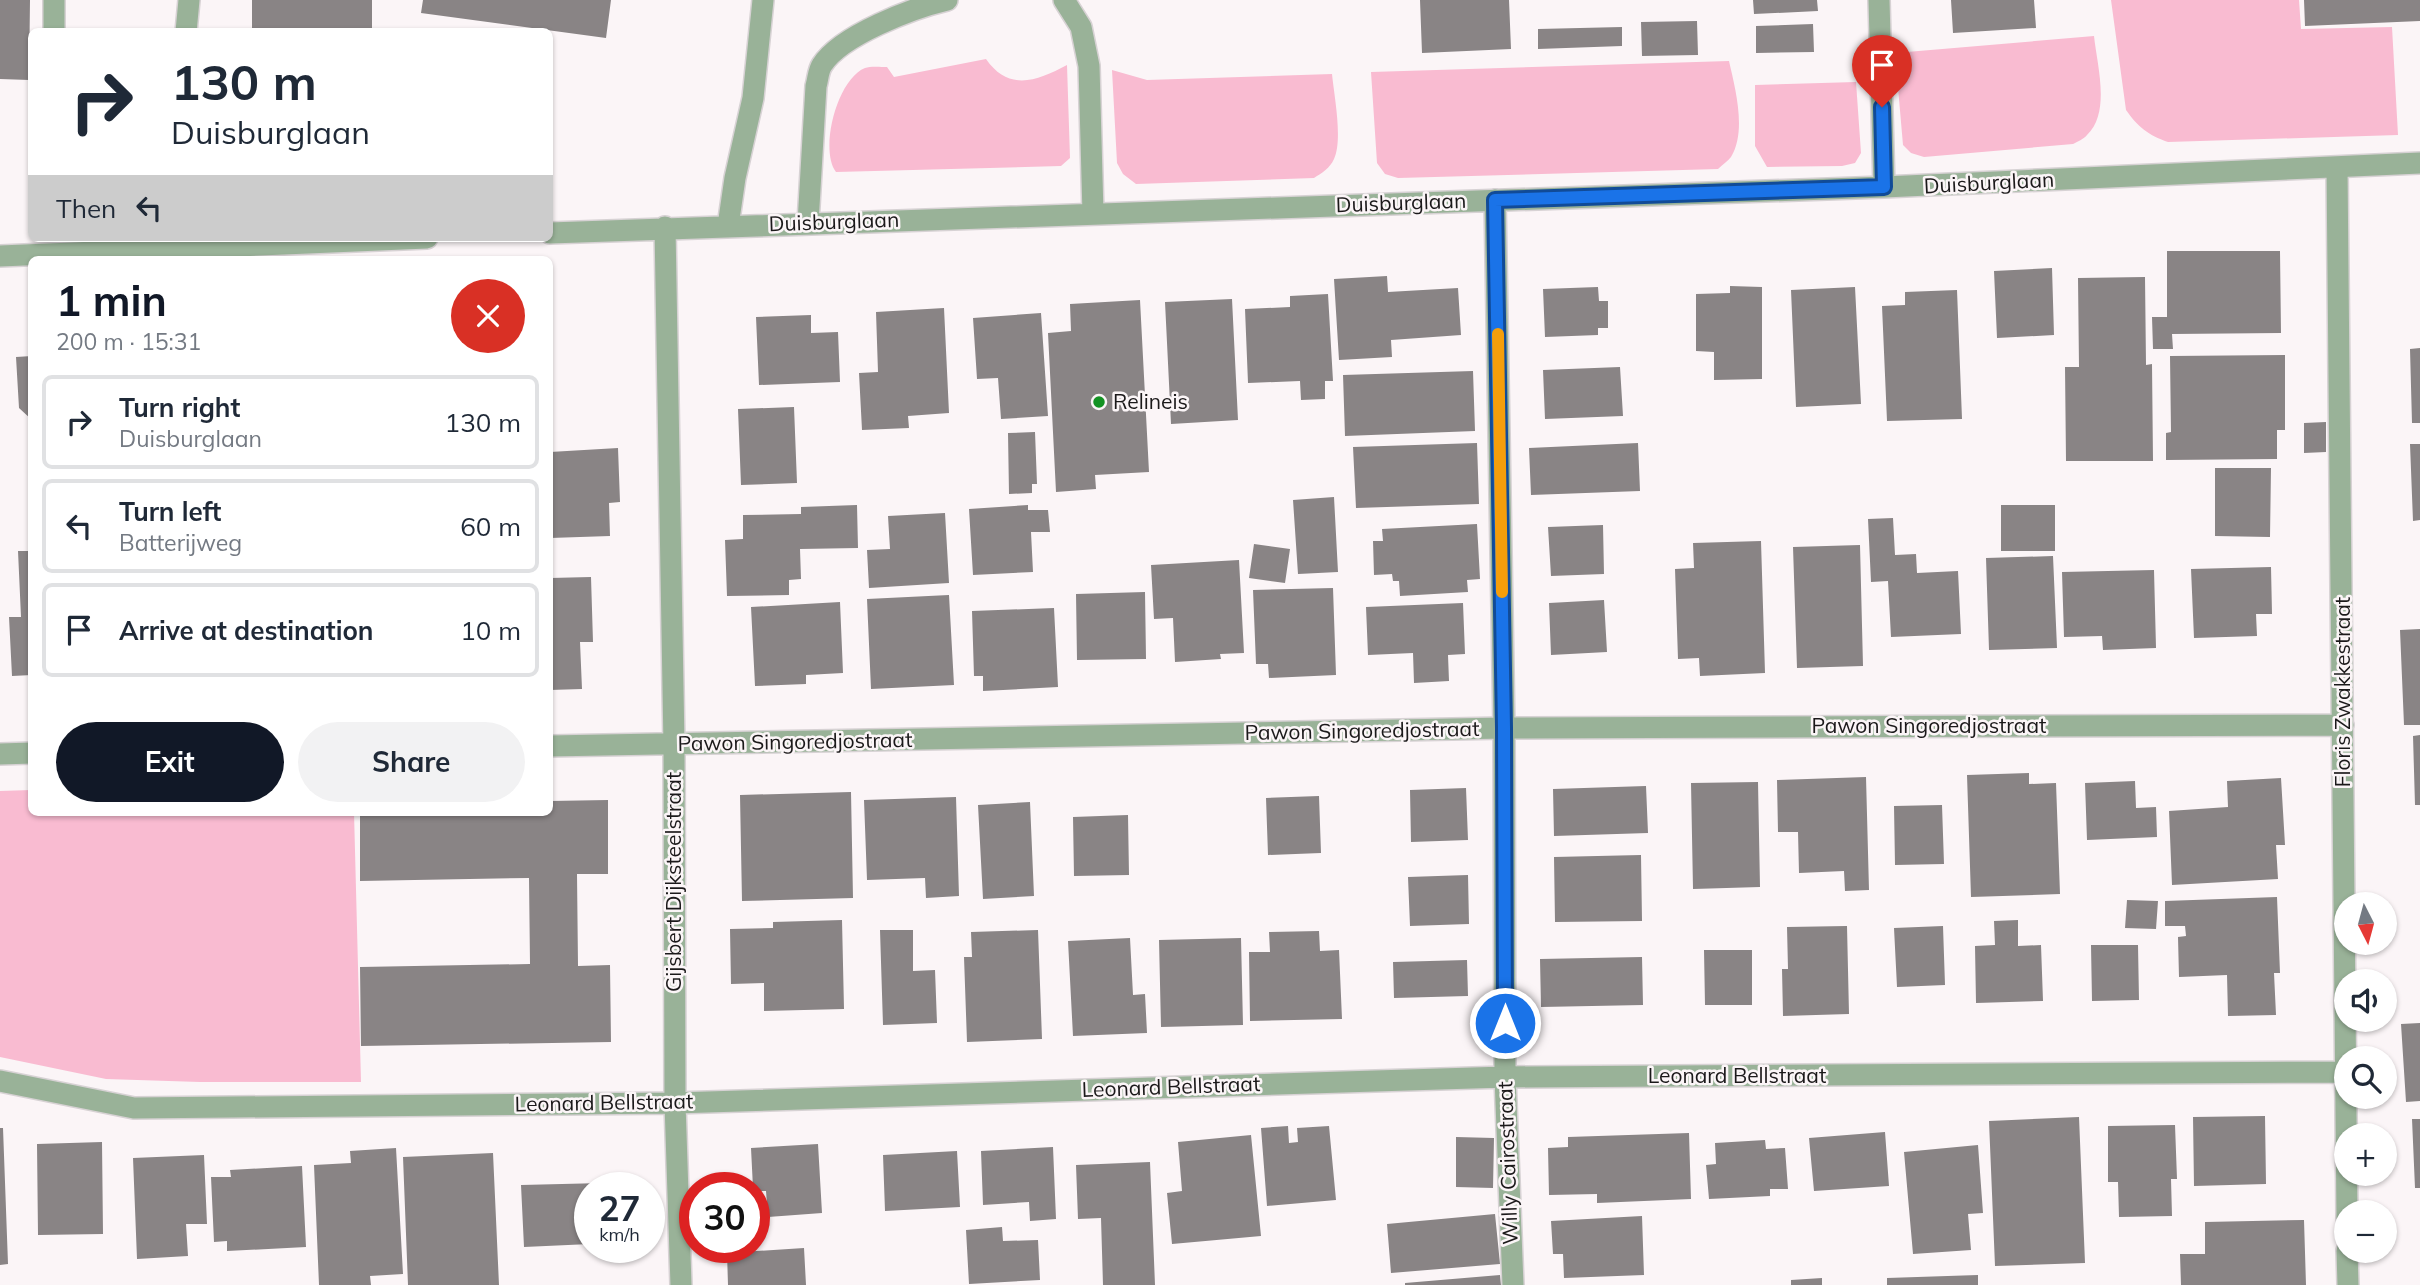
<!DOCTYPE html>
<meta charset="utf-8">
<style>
:root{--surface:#fff;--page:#f2f2f3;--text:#1f2937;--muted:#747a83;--line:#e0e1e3;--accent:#111827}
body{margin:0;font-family:Mulish,sans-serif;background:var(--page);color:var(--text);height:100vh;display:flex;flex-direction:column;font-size:26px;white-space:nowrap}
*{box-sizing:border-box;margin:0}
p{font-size:23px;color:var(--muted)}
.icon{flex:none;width:38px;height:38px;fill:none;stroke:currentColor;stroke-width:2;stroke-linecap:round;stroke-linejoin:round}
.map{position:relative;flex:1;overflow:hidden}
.drawer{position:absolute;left:28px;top:256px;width:525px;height:560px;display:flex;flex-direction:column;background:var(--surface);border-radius:10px;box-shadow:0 2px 5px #0004}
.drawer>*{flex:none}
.banner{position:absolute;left:28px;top:28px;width:525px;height:214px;border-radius:10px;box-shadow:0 2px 5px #0004;background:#fff;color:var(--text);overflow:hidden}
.needle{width:46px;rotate:174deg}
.tools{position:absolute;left:2334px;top:892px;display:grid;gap:14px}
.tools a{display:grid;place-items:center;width:63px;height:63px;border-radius:50%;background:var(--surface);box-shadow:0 2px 5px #0004;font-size:35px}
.speed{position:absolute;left:574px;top:1172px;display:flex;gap:14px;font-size:35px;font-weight:700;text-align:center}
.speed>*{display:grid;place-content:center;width:91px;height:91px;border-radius:50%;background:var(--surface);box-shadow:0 2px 5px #0004;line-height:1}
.speed small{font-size:18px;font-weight:400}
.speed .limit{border:10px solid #d22;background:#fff;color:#111}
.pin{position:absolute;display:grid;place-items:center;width:60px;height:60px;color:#fff;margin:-72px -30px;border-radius:50% 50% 50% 0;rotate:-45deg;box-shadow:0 0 7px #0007}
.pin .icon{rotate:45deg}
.me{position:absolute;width:77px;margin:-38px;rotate:0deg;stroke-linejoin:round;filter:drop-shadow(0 0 5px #0008)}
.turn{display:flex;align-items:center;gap:24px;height:147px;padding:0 28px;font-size:32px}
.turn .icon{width:91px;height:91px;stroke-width:2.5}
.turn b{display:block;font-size:49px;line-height:60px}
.then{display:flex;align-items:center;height:66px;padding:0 28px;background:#0003;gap:14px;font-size:26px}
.round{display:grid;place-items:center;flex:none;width:74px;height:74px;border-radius:37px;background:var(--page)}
.overview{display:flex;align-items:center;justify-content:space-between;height:119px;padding:0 28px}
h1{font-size:42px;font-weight:700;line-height:52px;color:var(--accent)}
.button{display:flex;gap:14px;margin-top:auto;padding:14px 28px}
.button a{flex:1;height:80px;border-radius:42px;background:var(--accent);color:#fff;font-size:28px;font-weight:700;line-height:80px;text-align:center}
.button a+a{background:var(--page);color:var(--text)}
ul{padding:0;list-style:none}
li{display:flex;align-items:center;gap:21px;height:94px;margin:0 14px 10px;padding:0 14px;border:4px solid var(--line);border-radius:10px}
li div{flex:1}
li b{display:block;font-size:26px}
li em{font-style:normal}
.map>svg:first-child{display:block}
.green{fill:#f9bbd1}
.building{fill:#898485}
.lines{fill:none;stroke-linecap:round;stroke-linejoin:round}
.minor-casing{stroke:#d7d2d4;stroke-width:24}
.minor{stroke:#99b298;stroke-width:21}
.route-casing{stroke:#114b97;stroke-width:18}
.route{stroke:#1a73e8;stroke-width:12}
.slow{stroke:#f59e0b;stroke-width:12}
.poi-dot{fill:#139223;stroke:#fbf5f7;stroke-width:2.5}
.labels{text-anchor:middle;stroke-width:5;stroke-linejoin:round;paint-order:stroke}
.street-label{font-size:21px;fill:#1b191a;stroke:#fbf5f7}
.poi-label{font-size:21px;fill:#1b191a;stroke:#fbf5f7;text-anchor:start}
</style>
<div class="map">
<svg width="2420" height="1285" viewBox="0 0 2420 1285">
<rect width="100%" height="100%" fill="#fbf5f7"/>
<path class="green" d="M2111 0H2299L2301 29 2392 27 2398 135 2168 142C2148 135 2138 127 2126 110Z
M2094 36C2097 65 2111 112 2087 135 2084 139 2077 142 2073 144L1924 157 1911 153 1903 145 1895 53Z
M986 59C1009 92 1037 81 1067 65L1070 158 1061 166 836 172C819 150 837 79 865 68 870 66 881 67 887 67L894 77Z
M1729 61C1735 88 1747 131 1731 157 1728 161 1722 165 1718 169L1398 178 1385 174 1377 163 1371 72Z
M1112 70 1147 80 1332 74C1334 95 1343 140 1334 159 1330 168 1322 173 1314 178L1136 184 1123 174 1117 163Z
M1856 82 1861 153 1855 163 1842 166 1767 167 1755 146V85Z
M31 790 32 812H354L361 1082H200L106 1079 0 1057V791Z"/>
<path class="building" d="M0 0H30L29 80 0 79Z
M252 0H372V32H252Z
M423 0H611L606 38 421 13Z
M1420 0H1509L1511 49 1422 53Z
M1753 0H1817L1818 11 1754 14Z
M1951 0H2034L2036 28 1953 33Z
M2304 0H2420V21L2305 26Z
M1697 21 1698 55 1642 56 1641 22Z
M1813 24 1814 52 1756 53V26Z
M1622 27V46L1538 49V29Z
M2167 251H2280L2281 333 2172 334 2173 349H2153L2152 317H2167Z
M2052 268 2054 335 1997 338 1994 271Z
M1387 276 1388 292 1458 288 1461 335 1391 340 1392 357 1339 360 1334 279Z
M2145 277 2146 365 2152 364 2153 461H2066L2065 367H2079L2078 278Z
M1730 286 1762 287V379L1714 380V352L1696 351V294L1730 293Z
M1598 287 1599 301H1608V328H1598V335L1545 337 1543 289Z
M1855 287 1861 404 1796 407 1791 290Z
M1957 290 1962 419 1887 421 1882 306 1905 305V292Z
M1328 294 1333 381H1325V399L1301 400 1300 381 1248 383 1245 309 1290 307V296Z
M1232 299 1238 420 1171 424 1165 302Z
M1140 300 1149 472 1095 475 1096 489 1056 492 1048 333 1071 331 1070 304Z
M944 308 949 413 908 416 909 428 862 430 859 373 878 372 876 312Z
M1041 313 1048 416 1001 419 998 378 977 379 973 318Z
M811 315V333L838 332 840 382 759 385 756 317Z
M2420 348V423H2412L2410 349Z
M2285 355V430H2277V459L2166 460V433L2171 432 2170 356Z
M32 356V420L19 408 16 357Z
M1620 367 1623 416 1545 419 1543 370Z
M1473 371 1475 431 1345 436 1343 375Z
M794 407 797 483 741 485 738 409Z
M2326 422V452L2304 453V423Z
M1035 432 1037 484H1032V493L1009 494 1008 433Z
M1477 443 1479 504 1356 508 1353 447Z
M1638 443 1640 491 1531 495 1529 448Z
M2410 444H2420V520L2413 521Z
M618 448 620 502 609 503 610 536 550 538V452Z
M2215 468H2271L2270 537 2215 536Z
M1334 497 1338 572 1298 574 1293 500Z
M857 505 858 548 800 549 801 579 789 580V595L727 596 725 540 743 539V515L801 514V507Z
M1028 505V510H1048L1050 532H1031L1033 572 973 575 969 509Z
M2001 505H2055V551H2001Z
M945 513 949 583 869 588 867 550 890 549 888 516Z
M1893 518 1895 555 1916 554 1917 573 1958 571 1961 634 1891 637 1888 581 1871 582 1868 519Z
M1477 524 1480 579 1467 580 1468 592 1400 596 1399 581H1393L1392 574 1374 575 1373 541H1383L1382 529Z
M1603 525 1604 574 1551 576 1548 527Z
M1761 541 1765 673 1700 676 1699 658 1678 659 1675 569 1694 568 1693 543Z
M1254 544 1290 549 1285 583 1249 578Z
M1860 545 1863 666 1797 668 1793 547Z
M18 551H32V675L12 676 9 617H21Z
M2053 556 2057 648 1989 650 1986 558Z
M1239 560 1244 653 1220 654 1221 659 1175 662 1173 618 1154 619 1151 565Z
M2271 567 2272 614H2256L2257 636 2194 638 2191 569Z
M2154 570 2156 648 2103 650 2102 636 2064 637 2062 572Z
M591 577 593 642H580L582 689 550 690V578Z
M1333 588 1336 675 1269 678 1268 664H1256L1253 590Z
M1145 592 1146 659 1077 660 1076 594Z
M949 595 954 685 871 689 867 599Z
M1604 600 1607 652 1551 655 1549 603Z
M840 602 843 673 806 675V684L755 686 751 607Z
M1463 603 1465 654 1448 655 1449 681 1414 683 1413 653 1368 655 1366 607Z
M1054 608 1058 687 983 691V676H974L972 611Z
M2420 629V725H2404L2400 630Z
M2420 735V805H2415L2413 736Z
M2029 773V784L2056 783 2060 894 1971 897 1967 775Z
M1866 777 1869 890 1845 891 1844 871 1799 873 1798 832H1778L1777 780Z
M2281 778 2285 845H2276L2278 879 2172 885 2169 811 2228 807 2227 781Z
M2135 781 2136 808 2156 807 2157 837 2087 840 2085 783Z
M1758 782 1760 887 1693 889 1691 783Z
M1646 786 1648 833 1554 836 1553 789Z
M1466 788 1468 840 1411 842 1410 790Z
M851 792 853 898 742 901 740 795Z
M1319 796 1321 853 1268 855 1266 798Z
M956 797 959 896 926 898 925 878 867 880 864 800Z
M608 800V874H577L578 966 610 965 611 1042 361 1046 360 967 530 964 529 878 360 881V812H550V801Z
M1030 802 1034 896 983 899 978 805Z
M1942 805 1944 864 1895 865 1894 806Z
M1128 815 1129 875 1074 876 1073 817Z
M1641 855 1642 921 1555 922 1554 857Z
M1468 875 1469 924 1410 926 1408 877Z
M2277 897 2280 973H2274L2276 1015 2228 1016 2227 975 2179 977 2178 937 2186 936 2185 926H2165V901Z
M2127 900 2158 901 2156 929 2125 928Z
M842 920 844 1009 764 1011V983L731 984 730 929 773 928V922Z
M2018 920V946L2041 945 2043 1001 1976 1003 1975 946 1995 945 1994 921Z
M1847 926 1849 1014 1783 1016 1782 969H1788L1787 927Z
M1943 926 1945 985 1897 987 1894 928Z
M880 930H913V971L935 970 937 1023 883 1025Z
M1038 930 1042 1039 967 1042 964 957H972L971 932Z
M1319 931 1320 951 1339 950 1342 1019 1250 1021 1249 952H1270L1269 932Z
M1130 938 1133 995 1145 994 1147 1033 1073 1036 1068 941Z
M1241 938 1243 1025 1161 1027 1159 940Z
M2091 945H2138L2139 1000 2092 1001Z
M1704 950H1752V1005H1705Z
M1642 957 1643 1005 1541 1007 1540 959Z
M1467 960 1468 996 1394 998 1393 962Z
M2420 1023V1101L2406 1102 2401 1024Z
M2265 1116 2266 1184 2194 1186 2193 1117Z
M2079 1117 2085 1263 1995 1266 1989 1121Z
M2412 1119H2420V1188H2415Z
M2175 1125 2177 1179H2171L2172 1216 2119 1217 2118 1182H2108V1126Z
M1288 1126 1289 1143 1298 1142 1297 1128 1329 1126 1336 1200 1267 1206 1261 1128Z
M0 1128H3L8 1264 0 1265Z
M1885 1132 1889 1186 1814 1191 1809 1138Z
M1689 1133 1691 1199 1597 1203V1194L1549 1195 1548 1148 1568 1147V1137Z
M1251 1135 1261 1236 1172 1244 1167 1193 1182 1191 1178 1142Z
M1456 1137 1494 1138 1493 1188 1456 1187Z
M1765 1140 1766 1149 1785 1148 1788 1189H1770V1196L1709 1199 1706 1165 1716 1164 1715 1143Z
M102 1142 103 1234 38 1235 37 1144Z
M818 1144 822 1213 768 1217 766 1191H754L753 1188 751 1148Z
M1978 1145 1983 1213 1968 1214 1971 1250 1913 1254 1904 1152Z
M1053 1147 1056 1219 1030 1221 1029 1202 983 1205 981 1151Z
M396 1148 403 1274 370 1276 371 1285H319L314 1165 351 1163 350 1151Z
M957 1151 960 1207 885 1211 883 1155Z
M493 1153 499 1285H408L403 1157Z
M204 1155 207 1224H186L188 1256 137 1259 133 1158Z
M1150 1162 1155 1285H1103L1101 1218 1078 1219 1076 1165Z
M302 1166 306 1247 227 1251V1241L214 1242 211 1177H231L230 1170Z
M603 1183V1188H590V1244L524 1247 521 1185Z
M1495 1214 1500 1264 1391 1273 1387 1224Z
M1642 1216 1644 1275 1564 1278 1563 1254H1553L1551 1221Z
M2304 1220 2306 1285H2181L2180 1254H2205V1222Z
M1002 1227 1003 1241 1038 1240 1040 1280 969 1284 966 1230Z
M804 1248 806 1285H728L727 1253Z
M1500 1275 1501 1285H1405V1283Z
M1978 1275V1285H1887V1278Z
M1822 1278V1285H1791V1280Z"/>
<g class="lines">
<g class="minor-casing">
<path id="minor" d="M1064 0 1081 27 1089 66 1093 214
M1879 0 1884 187
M54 32V0
M186 32 189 0
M2337 167 2347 1218
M1495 200 1504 728 1505 1077 1513 1285
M808 223 816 86C818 80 818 71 822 65 841 35 913 8 947 0
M728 226 735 178 753 98 763 0
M665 227 674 745 675 1103 681 1285
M550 233 1884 187 2420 163
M0 256 427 238
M550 746 1504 728 2343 725
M0 754 32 753
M0 1081 134 1108 675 1103 1505 1077 2344 1072
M2347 1251 2348 1285"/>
</g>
<use href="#minor" class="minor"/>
</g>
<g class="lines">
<g class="route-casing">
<path id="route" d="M1505 1023 1504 728 1495 200 1884 187 1882 107"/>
</g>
<use href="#route" class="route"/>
<path class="slow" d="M1498 334 1502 592"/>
</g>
<circle class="poi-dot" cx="1099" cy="402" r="7"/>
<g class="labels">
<g class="street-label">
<text transform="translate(1989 183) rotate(-3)" y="7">Duisburglaan</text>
<text transform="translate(1401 203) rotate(-2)" y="7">Duisburglaan</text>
<text transform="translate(834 222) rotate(-2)" y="7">Duisburglaan</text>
<text transform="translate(2343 692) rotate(-90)" y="7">Floris Zwakkestraat</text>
<text x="1929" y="733">Pawon Singoredjostraat</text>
<text transform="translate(1362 731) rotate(-1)" y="7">Pawon Singoredjostraat</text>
<text transform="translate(795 742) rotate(-1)" y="7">Pawon Singoredjostraat</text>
<text transform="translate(674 882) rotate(-90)" y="7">Gijsbert Dijksteelstraat</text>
<text x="1737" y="1083">Leonard Bellstraat</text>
<text transform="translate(1171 1087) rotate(-2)" y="7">Leonard Bellstraat</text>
<text transform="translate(604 1103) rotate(-1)" y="7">Leonard Bellstraat</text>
<text transform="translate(1508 1163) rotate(-92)" y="7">Willy Cairostraat</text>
</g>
<g class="poi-label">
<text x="1113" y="409">Relineis</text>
</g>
</g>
</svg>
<div class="tools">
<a><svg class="needle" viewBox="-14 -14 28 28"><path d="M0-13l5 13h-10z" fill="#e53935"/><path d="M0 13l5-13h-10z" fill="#747a83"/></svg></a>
<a><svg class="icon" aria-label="sound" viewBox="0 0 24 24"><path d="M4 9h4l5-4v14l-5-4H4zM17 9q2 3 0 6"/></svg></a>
<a><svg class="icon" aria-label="search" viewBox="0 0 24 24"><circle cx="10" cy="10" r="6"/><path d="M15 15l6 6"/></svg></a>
<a>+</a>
<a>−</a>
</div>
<div class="speed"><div>27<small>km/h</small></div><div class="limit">30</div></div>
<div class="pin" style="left:1882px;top:107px;background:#d93025"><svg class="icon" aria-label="arrive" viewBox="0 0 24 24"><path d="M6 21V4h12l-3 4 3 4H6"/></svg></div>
<svg class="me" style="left:1505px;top:1023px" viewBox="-20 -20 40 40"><circle r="17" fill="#1a73e8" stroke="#fff" stroke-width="3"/><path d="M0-11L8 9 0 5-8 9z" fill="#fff"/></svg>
<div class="banner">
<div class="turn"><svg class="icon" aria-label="right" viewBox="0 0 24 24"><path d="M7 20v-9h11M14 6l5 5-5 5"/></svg><div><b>130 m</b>Duisburglaan</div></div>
<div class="then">Then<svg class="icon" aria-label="left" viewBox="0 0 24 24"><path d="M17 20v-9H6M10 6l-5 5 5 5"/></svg></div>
</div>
<section class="drawer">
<div class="overview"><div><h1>1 min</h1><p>200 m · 15:31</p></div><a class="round" style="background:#d93025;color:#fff"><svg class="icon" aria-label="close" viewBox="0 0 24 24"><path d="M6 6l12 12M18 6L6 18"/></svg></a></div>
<ul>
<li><svg class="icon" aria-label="right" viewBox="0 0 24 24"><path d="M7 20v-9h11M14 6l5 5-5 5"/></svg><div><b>Turn right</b><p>Duisburglaan</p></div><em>130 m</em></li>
<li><svg class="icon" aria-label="left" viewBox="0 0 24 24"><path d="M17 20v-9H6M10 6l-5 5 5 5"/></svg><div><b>Turn left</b><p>Batterijweg</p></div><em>60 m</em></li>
<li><svg class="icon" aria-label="arrive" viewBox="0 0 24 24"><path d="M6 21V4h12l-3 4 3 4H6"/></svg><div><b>Arrive at destination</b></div><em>10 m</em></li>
</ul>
<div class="button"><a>Exit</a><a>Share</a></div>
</section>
</div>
